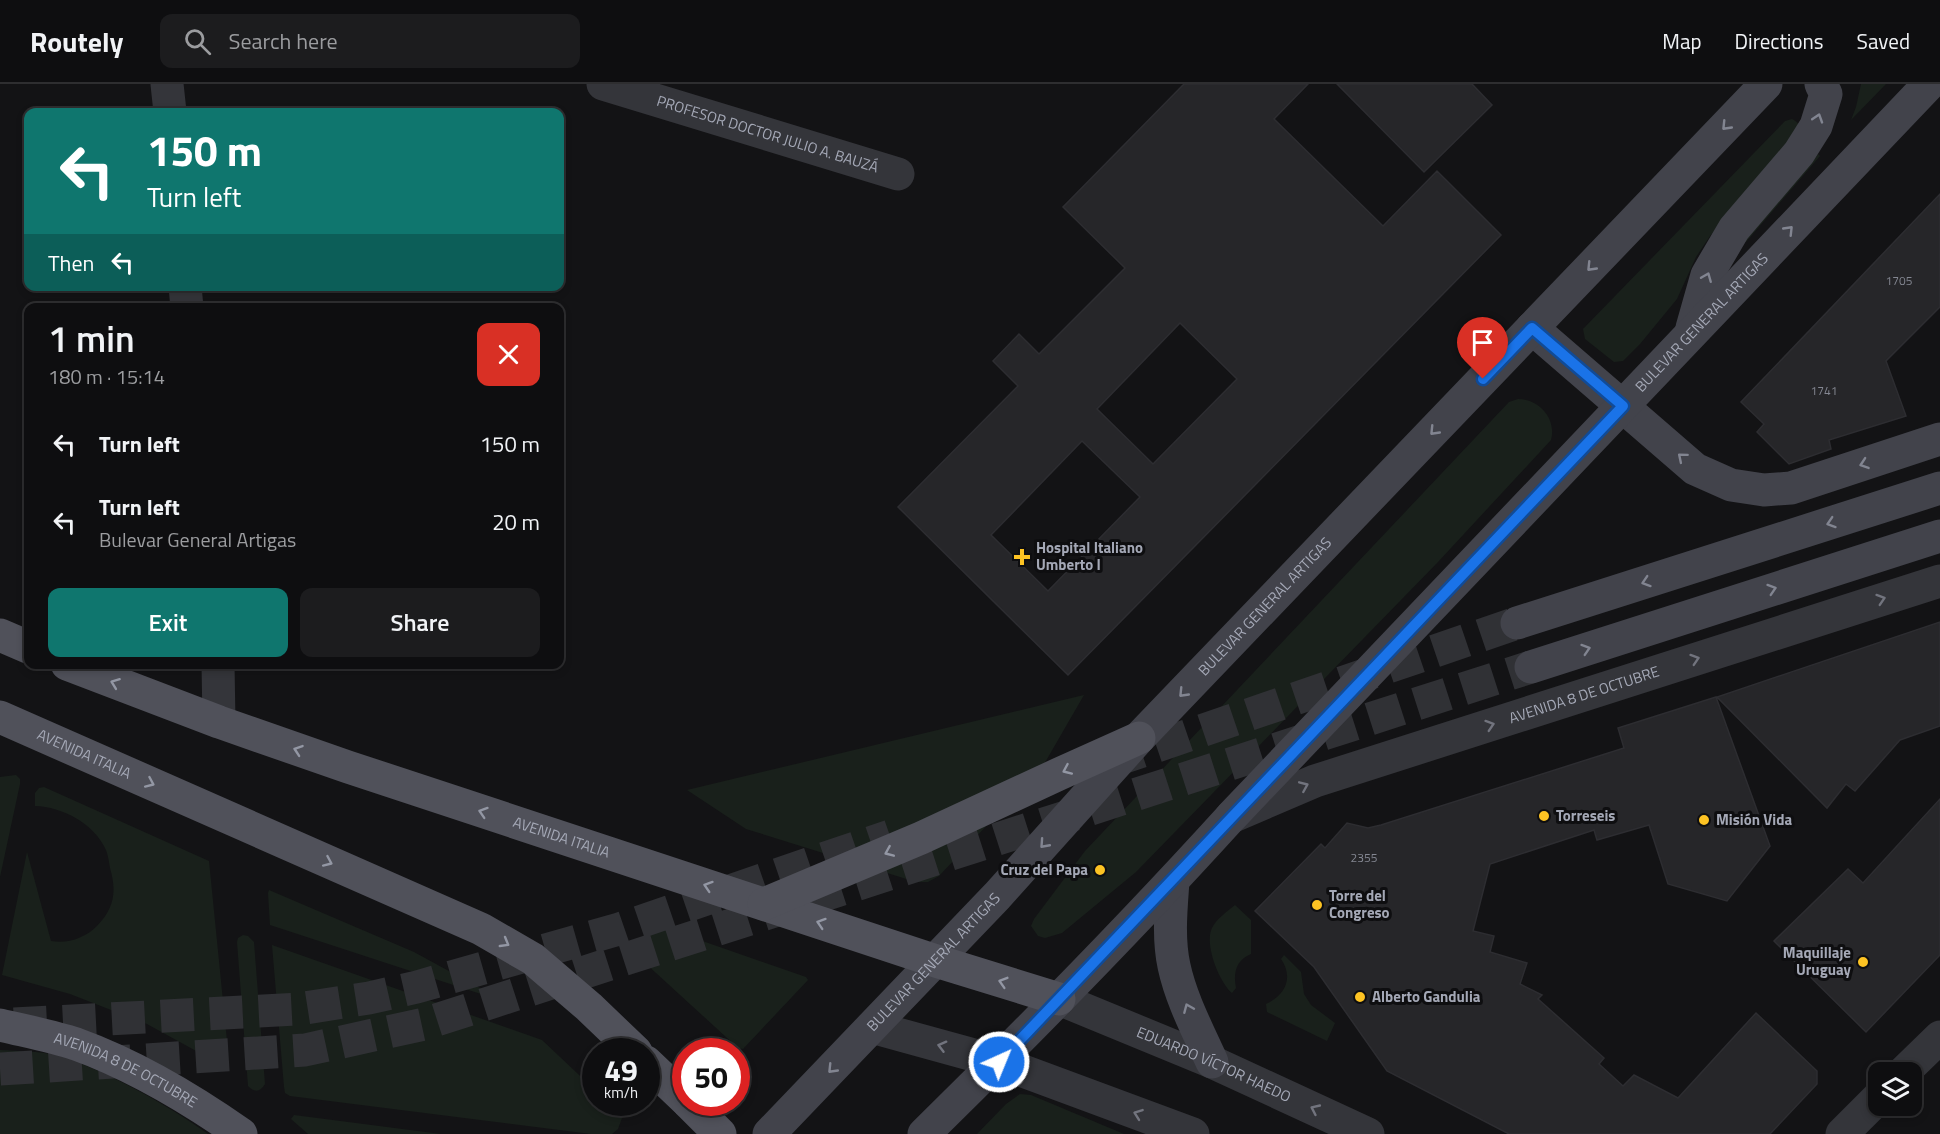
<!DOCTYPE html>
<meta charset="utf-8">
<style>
:root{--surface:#0e0e10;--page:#1c1c1e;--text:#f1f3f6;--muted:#9b9c9f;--line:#2e2e30;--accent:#0f766e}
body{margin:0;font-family:"Titillium Web",sans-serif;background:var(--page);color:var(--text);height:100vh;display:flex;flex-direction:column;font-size:22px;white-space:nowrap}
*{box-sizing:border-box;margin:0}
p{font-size:20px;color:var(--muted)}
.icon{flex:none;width:33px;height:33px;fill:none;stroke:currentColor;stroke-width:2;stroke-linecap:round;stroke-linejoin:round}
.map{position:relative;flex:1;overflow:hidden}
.details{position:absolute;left:24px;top:219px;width:540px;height:366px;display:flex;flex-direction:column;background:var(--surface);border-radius:12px;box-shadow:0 3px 9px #0003,0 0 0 2px var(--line)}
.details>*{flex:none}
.banner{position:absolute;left:24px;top:24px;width:540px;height:183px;border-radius:12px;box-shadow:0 3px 9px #0003,0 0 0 2px var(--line);background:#0f766e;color:#fff;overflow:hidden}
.fabs{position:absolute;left:1868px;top:978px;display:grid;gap:12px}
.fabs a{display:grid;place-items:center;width:54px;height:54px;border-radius:12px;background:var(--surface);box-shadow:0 3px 9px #0003,0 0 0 2px var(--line);font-size:30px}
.speed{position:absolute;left:582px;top:954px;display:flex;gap:12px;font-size:30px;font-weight:700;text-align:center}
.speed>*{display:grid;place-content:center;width:78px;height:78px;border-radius:50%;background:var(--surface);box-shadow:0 3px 9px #0003,0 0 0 2px var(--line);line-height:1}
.speed small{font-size:15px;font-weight:400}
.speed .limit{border:9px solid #d22;background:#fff;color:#111}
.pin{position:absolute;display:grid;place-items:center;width:51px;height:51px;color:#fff;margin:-62px -26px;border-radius:50% 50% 50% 0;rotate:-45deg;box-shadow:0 0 6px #0007}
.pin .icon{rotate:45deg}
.me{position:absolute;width:66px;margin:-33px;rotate:44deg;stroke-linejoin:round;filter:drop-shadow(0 0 4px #0008)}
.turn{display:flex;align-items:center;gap:21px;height:126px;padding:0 24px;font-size:27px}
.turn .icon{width:78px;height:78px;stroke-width:2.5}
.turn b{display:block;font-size:42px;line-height:51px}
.then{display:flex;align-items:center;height:57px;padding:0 24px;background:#0003;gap:12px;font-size:22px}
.round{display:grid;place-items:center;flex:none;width:63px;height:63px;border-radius:12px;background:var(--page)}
.overview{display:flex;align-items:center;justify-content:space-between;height:102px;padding:0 24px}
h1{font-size:36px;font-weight:600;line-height:45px}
.cta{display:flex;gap:12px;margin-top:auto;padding:12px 24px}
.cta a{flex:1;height:69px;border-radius:12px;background:var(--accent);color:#fff;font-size:24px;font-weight:600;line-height:69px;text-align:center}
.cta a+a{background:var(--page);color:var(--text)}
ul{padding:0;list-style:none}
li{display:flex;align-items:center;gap:18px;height:78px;padding:0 24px}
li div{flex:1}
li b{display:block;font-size:22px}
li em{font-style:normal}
header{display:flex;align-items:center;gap:36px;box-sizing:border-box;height:84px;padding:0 30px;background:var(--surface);border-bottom:2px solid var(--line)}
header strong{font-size:28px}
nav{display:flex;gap:33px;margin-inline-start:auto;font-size:21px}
.search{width:420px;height:54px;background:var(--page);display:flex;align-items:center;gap:15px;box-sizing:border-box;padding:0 21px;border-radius:12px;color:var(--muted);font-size:22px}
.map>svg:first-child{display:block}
.green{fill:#19201b}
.building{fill:#262629;stroke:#2d2d31;stroke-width:1.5;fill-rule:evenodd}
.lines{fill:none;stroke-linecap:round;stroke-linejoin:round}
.secondary-tunnel{stroke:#303135;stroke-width:33;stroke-dasharray:33 16;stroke-linecap:butt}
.minor{stroke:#34353a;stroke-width:33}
.tertiary{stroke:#34353a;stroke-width:33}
.secondary{stroke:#42434b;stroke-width:33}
.primary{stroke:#50515a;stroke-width:33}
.oneway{stroke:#828591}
.oneway2{stroke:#72747e}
.oneway3{stroke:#9397a4}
.route-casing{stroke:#114b97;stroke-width:15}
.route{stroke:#1a73e8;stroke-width:10}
.poi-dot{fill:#fdc323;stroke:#0e0e10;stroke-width:2}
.labels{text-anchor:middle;stroke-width:6;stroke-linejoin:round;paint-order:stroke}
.number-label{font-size:12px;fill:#848792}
.street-label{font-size:15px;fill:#a4a8b6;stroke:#0e0e10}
.poi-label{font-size:15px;font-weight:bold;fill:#a4a8b6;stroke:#0e0e10;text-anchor:start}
</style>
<header>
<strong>Routely</strong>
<div class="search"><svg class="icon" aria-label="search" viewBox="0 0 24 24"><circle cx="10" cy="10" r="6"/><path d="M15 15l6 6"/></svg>Search here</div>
<nav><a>Map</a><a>Directions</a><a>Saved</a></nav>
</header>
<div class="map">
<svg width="1940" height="1050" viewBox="0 0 1940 1050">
<rect width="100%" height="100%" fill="#131315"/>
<path class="green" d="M1861 0H1886L1851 36 1856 23Z
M1792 35C1800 39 1801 43 1800 52L1710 152 1696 173 1677 215 1640 260 1623 277 1614 278 1585 255 1583 245 1785 37Z
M1818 70 1820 72 1746 158 1744 157Z
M1518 315C1539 315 1557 335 1551 356L1438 478 1136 788 1062 849 1045 854 1038 852 1031 842 1034 835 1085 767 1509 318Z
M1084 611 1043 682 939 792 928 798H916L746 745 687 706Z
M16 691 20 695V700L0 793V693Z
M44 703 209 777 228 967 227 976 218 979 147 940 70 910 2 891 27 768 51 857C68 860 85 854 97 842 114 824 117 808 110 784 109 778 108 771 106 766 94 739 62 723 35 722V709L39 704Z
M269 806 414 868 480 904 490 913 270 841 268 809Z
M1235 821 1251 836V870C1236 876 1233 889 1236 904L1232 909C1219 898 1204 860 1212 844 1216 835 1228 827 1235 821Z
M657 845 671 846 806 893 808 896 743 965 738 964 644 878C639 862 644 853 657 845Z
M243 851 248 852 254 858 265 1000C260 1008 255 1009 248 1002L237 858 238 854Z
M272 861 542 956 595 1006 596 1018 609 1019 622 1034 618 1045 612 1050H591L290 1012 285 1009 284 1003Z
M1284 871 1301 888 1304 910 1311 921 1335 939 1327 957 1267 928 1266 920C1285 911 1294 894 1281 875Z
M0 966C17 967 39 967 56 971 106 986 166 1020 208 1050H0Z
M1020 1010 1031 1011 1124 1050H977L1006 1020Z
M294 1031 441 1050H308L291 1035Z"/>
<path class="building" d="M1184 0H1308L1274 35 1383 142 1437 87 1501 151 1068 591 898 423 1018 302 993 277 1019 250 1039 270 1125 184 1063 123ZM1180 239 1237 295 1153 380 1097 325ZM1082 357 1140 413 1048 507 991 451Z
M1337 0H1472L1492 21 1424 88Z
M1940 110V223L1886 277 1906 332 1829 356 1831 365 1789 380 1757 348 1764 340 1741 318Z
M1940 538V642L1900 656 1855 707 1846 700 1827 724 1717 613Z
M1716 613 1770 762 1727 817 1668 800 1649 741 1597 756 1594 746 1490 780 1473 847 1494 852 1490 868 1527 879 1520 900 1542 911 1538 915 1604 974 1599 980 1623 1002 1634 991 1678 1014 1756 929 1817 987V1000L1770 1050H1509L1387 987 1314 883 1255 827 1321 760 1325 764 1347 739 1368 744 1381 741 1624 664 1618 644Z
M1940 715V871L1866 948 1774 857 1848 785 1863 799Z"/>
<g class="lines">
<path class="secondary-tunnel" d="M1110 678 1517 539
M14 940 299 925 369 914 417 903 619 845 890 752
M0 985 305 966 424 940 1531 583"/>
<g class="minor">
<path d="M167 0 170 28"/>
<path id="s1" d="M603 0 898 90"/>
<path d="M185 202 187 224"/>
<path d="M218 580 219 638"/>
<path id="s2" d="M1231 733 1315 697 1940 497"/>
<path d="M1904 988 1940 953"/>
<path d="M1842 1050 1878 1014"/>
</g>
<g class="tertiary">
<path id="s3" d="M1059 915 1212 978 1368 1050"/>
<path d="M872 943 999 978 1193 1050"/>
</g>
<g class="secondary">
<path d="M1532 244 1695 385 1731 401 1764 406 1791 404 1940 355"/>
<path d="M1692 244 1707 191 1734 145 1799 69 1816 42 1826 10 1821 0"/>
<path d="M1517 539 1940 404"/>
<path d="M1531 583 1940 452"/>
<path d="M1173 797C1171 825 1168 854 1174 882 1181 915 1198 947 1212 978"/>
<path id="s4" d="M769 1050 997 812 1139 654 1766 0"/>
<path id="s5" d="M924 1050C1029 947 1132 842 1231 733L1929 0"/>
</g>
<g class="primary">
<path d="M0 551 28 563"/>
<path id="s6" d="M67 580 219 638 348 683 936 877 1059 915"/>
<path id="s7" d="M0 633 481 845 533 875 589 923 636 968"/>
<path d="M764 820 921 754 1059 690 1139 654"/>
<path id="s8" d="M0 941C25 947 52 952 76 960 134 981 191 1015 241 1050"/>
<path d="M646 978 686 1016"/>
<path d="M688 1018 720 1050"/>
</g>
</g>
<defs><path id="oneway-chevron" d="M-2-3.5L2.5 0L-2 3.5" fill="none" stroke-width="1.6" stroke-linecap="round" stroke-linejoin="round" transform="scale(1.5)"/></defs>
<g class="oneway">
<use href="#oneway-chevron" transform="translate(1818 34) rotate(-72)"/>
<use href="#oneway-chevron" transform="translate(1726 42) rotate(134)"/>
<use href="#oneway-chevron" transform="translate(1789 146) rotate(-46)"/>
<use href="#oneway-chevron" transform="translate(1591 183) rotate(134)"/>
<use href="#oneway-chevron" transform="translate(1707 193) rotate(-68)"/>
<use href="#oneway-chevron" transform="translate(1434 347) rotate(134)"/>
<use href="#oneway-chevron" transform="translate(1682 373) rotate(-140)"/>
<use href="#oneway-chevron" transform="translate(1864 380) rotate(161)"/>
<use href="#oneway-chevron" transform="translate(1831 439) rotate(162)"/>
<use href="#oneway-chevron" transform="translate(1646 498) rotate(162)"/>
<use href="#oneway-chevron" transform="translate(1772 505) rotate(-18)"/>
<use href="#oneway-chevron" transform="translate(1586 565) rotate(-18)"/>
<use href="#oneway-chevron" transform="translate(1183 609) rotate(134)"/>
<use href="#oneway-chevron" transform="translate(1044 760) rotate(132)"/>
<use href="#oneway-chevron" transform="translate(1188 924) rotate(-113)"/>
<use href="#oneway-chevron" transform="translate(832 985) rotate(134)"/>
</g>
<g class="oneway2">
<use href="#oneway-chevron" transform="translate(1881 515) rotate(-18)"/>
<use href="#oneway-chevron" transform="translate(1695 575) rotate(-18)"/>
<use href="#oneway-chevron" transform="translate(1490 641) rotate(-18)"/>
<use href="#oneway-chevron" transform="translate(1304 702) rotate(-23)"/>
<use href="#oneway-chevron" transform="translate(942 962) rotate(-165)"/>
<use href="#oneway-chevron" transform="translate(1315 1025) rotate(-155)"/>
<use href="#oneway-chevron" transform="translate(1138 1030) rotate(-160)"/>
</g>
<g class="oneway3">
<use href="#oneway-chevron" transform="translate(115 599) rotate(-159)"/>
<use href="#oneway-chevron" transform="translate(298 666) rotate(-161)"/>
<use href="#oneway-chevron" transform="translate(1067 686) rotate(156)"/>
<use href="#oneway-chevron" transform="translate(150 699) rotate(24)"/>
<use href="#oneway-chevron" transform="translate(483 728) rotate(-162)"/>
<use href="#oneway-chevron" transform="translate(889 768) rotate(157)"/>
<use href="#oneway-chevron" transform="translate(328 778) rotate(24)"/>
<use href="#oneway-chevron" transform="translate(708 802) rotate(-162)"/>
<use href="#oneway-chevron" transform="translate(821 839) rotate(-162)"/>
<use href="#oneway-chevron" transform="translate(505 859) rotate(30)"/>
<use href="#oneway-chevron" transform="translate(1003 898) rotate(-163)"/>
</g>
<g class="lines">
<g class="route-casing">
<path id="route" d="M999 978 1623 322 1532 244 1483 295"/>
</g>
<use href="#route" class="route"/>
</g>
<g class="poi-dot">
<path d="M1019 464h6v6h6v6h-6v6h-6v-6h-6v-6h6z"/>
<circle cx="1544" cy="732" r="6"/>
<circle cx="1704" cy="736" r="6"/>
<circle cx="1100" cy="786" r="6"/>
<circle cx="1317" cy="821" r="6"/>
<circle cx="1863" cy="878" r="6"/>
<circle cx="1360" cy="913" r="6"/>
</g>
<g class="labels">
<g class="number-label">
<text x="1899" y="201">1705</text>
<text x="1824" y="311">1741</text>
<text x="1364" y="778">2355</text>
</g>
<g class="street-label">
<text dy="5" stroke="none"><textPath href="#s1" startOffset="172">PROFESOR DOCTOR JULIO A. BAUZÁ</textPath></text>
<text dy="5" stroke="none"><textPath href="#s5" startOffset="1124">BULEVAR GENERAL ARTIGAS</textPath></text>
<text dy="5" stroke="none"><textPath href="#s4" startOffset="724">BULEVAR GENERAL ARTIGAS</textPath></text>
<text dy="5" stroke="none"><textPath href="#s2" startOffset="374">AVENIDA 8 DE OCTUBRE</textPath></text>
<text dy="5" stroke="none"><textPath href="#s7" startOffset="92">AVENIDA ITALIA</textPath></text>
<text dy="5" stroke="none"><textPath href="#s6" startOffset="524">AVENIDA ITALIA</textPath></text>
<text dy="5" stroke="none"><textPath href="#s4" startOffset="238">BULEVAR GENERAL ARTIGAS</textPath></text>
<text dy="5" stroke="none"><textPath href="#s3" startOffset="168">EDUARDO VÍCTOR HAEDO</textPath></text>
<text dy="5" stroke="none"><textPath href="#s8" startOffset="134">AVENIDA 8 DE OCTUBRE</textPath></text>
</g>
<g class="poi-label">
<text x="1036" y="469">Hospital Italiano<tspan x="1036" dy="17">Umberto I</tspan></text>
<text x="1556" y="737">Torreseis</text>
<text x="1716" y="741">Misión Vida</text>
<text x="1088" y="791" text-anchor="end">Cruz del Papa</text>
<text x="1329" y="817">Torre del<tspan x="1329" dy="17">Congreso</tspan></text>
<text x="1851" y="874" text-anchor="end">Maquillaje<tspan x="1851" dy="17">Uruguay</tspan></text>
<text x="1372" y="918">Alberto Gandulia</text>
</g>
</g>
</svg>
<div class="fabs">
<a><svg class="icon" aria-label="layers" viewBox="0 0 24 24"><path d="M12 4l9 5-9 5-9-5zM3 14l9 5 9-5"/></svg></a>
</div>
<div class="speed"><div>49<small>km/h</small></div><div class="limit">50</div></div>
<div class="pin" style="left:1483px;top:295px;background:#d93025"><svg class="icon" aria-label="arrive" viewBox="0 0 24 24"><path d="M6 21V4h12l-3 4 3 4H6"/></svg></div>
<svg class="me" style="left:999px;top:978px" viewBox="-20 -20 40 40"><circle r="17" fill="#1a73e8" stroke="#fff" stroke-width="3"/><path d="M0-11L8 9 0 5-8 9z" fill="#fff"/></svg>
<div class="banner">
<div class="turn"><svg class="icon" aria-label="left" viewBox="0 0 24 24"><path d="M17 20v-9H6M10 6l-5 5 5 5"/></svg><div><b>150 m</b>Turn left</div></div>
<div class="then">Then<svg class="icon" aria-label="left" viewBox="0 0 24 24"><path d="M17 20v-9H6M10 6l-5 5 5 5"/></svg></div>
</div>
<section class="details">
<div class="overview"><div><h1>1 min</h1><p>180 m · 15:14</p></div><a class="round" style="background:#d93025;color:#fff"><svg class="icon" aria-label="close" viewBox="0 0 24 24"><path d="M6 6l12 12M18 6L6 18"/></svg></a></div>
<ul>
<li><svg class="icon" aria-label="left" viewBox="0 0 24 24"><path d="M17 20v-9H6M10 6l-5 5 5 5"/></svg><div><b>Turn left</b></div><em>150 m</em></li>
<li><svg class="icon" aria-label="left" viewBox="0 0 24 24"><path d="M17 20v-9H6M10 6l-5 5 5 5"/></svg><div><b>Turn left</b><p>Bulevar General Artigas</p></div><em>20 m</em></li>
</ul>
<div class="cta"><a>Exit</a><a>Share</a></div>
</section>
</div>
